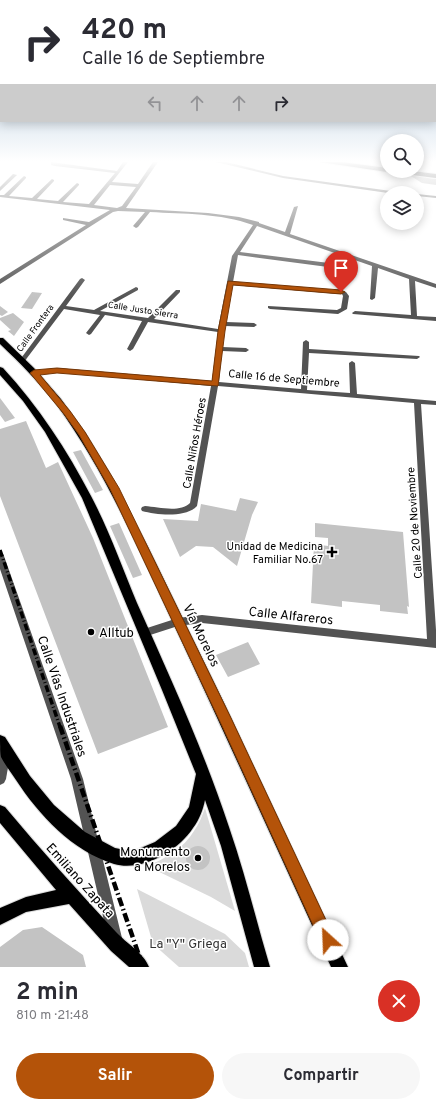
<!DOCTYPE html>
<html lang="es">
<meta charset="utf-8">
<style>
:root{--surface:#fff;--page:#f7f7f7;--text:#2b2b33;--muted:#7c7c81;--accent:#b45309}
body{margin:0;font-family:Overpass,sans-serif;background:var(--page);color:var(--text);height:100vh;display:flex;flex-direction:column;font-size:15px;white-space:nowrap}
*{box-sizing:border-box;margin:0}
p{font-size:13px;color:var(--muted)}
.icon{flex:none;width:22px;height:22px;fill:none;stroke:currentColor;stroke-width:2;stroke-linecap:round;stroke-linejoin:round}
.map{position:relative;height:967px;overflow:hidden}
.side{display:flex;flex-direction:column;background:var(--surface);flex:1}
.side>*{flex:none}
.guide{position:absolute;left:0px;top:0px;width:436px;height:122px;box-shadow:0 2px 10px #0003;background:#fff;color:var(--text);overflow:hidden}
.controls{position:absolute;left:380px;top:134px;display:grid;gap:8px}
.controls a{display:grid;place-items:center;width:44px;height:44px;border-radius:50%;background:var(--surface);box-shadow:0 2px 10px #0003;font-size:20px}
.pin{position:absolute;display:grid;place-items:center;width:34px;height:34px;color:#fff;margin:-41px -17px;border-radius:50% 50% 50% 0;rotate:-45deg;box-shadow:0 0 4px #0007}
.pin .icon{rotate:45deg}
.me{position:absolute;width:44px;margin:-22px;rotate:335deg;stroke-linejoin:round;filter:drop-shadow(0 0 3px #0008)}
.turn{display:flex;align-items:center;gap:14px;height:84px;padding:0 16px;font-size:18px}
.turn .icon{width:52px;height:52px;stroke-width:2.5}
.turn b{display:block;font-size:28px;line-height:34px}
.lanes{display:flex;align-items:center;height:38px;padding:0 16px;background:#0003;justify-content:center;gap:20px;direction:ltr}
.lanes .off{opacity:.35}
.round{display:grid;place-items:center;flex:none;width:42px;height:42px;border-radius:21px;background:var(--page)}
.overview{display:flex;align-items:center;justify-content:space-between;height:68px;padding:0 16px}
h1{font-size:24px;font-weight:700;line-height:30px}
.primary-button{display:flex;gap:8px;margin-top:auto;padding:8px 16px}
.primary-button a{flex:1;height:46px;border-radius:24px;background:var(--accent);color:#fff;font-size:16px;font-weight:700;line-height:46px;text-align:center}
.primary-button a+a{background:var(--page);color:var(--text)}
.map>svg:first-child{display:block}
.green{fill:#dadada}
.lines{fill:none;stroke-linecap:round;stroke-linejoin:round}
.river{fill:#a1a1a1;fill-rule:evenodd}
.building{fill:#c3c3c3}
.primary-casing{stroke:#dbdbdb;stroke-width:2}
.motorway-casing{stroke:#dbdbdb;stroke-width:2}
.minor{fill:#535353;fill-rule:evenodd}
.tertiary{fill:#535353;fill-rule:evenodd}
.primary{fill:#000;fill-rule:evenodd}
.motorway{fill:#000;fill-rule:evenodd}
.rail-far1{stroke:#000;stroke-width:3.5;stroke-dasharray:7 2.5 1 2.5;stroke-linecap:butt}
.rail{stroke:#000;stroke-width:4.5;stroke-dasharray:9 3 1.5 3;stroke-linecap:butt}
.route{fill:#b45309;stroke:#753606}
.poi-dot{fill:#000;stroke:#fff;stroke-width:1.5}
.labels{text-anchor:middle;stroke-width:3;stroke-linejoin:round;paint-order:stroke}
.far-street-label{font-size:9px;fill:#000;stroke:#fff}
.street-label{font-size:11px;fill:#000;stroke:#fff}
.poi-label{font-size:11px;fill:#000;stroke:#fff;text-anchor:end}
.near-street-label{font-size:13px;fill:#000;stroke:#fff}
.near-poi-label{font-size:13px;fill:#000;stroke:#fff;text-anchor:start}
.near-park-label{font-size:13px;fill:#313131;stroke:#fff}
</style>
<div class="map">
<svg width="436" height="967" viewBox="0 0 436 967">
<rect width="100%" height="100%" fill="#fff"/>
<path class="green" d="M205 808 235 911 211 897 147 866C165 859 184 848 194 831 199 824 202 816 205 808Z
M137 889 225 934 245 953 249 967H179L153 944Z"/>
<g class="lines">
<path class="river" d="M403 171H415L428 178 436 179V185L422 183Z"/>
</g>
<path class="building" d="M32 292 42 293 32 309 21 308Z
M0 306 8 312 2 316 0 315Z
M13 313 24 322 14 336 8 331 11 330 0 320V318Z
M0 398 15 418 5 422 0 415Z
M26 421 46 468 58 462 93 538 168 727 98 754 0 496V429Z
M81 450 103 490 95 493 73 452Z
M240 498 258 502 252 515 237 566 213 547 196 546 180 557 163 519 198 521 201 504 236 511Z
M119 523 142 575 133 578 110 526Z
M315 523 403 532 409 607 407 606 408 614 380 611V605L342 601V607L311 603 314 544 328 546V538L315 537Z
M248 642 260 664 228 677 216 655Z
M186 858a12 12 0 1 1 24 0a12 12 0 1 1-24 0Z
M42 927 83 955 86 967H0V947L23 930Z"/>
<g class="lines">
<g class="primary-casing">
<path id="primary" d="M0 338H3L34 368 61 399 86 434 109 472 148 547 225 705 348 967H331C281 858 232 749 181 640 143 560 109 476 56 404 39 382 20 363 0 344Z
M0 367 3 368C39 407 67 450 91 496 109 530 122 567 137 603 170 677 204 751 229 827 245 873 256 920 270 967H254L221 846 205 800C203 810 199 820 193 828 178 851 142 872 114 864 72 851 39 815 16 780 11 772 5 765 1 757 0 751 0 742 0 735L5 737 30 776 54 805 85 832 115 848 125 850H136L155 842 176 826 189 807 196 774 162 690 82 498 45 432 23 401 0 375Z
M0 805 5 807C41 850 78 891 116 932 126 943 144 953 149 967H129L111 951 69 904 26 912 0 925V908L26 897 56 890 0 823Z"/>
</g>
<g class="motorway-casing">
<path id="motorway" d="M320 162H342L387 168V171H390L387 172Z
M393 171H412L436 174V178L396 173Z"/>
</g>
<path class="minor" d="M51 162 117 171 123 162H128L112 182 138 184 153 162H158L126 208 208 213 239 217 259 222V223L285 232 294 207 298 206 290 234 436 284V288L415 281 417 316 436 317V321L353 314 352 313 355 311 411 315 409 279 378 268 375 298 372 300 370 299 372 266 257 226 240 252 329 263 337 266 338 273 333 274 332 268 328 267 238 255 233 282 344 291 346 292 349 296 347 309 338 314 270 309 268 308V306L337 310 341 308 343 296 342 294H338L232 285 226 322 254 323 257 325 254 327 225 326 222 347 246 348 249 350 246 352 222 351 219 382 301 389 303 342 306 340 309 342V349L419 356 420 357 417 359 309 353 307 390 350 393 349 363 352 361 355 363 357 394 436 401V405L421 404 436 630V648L202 623 178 626 144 637 141 636 139 633 141 630 144 629 178 618 202 615 427 639 414 403 218 386 197 506C186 518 157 515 142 511L141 509 142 507 145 506C158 507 180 513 190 503L211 386 57 372 34 375 31 373 34 371 57 368 212 381 218 332 148 322 133 349 130 351 127 349 142 321 105 315 91 334 89 335 86 333 100 315 64 309 24 362H20L19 361 80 279 82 278 85 280 66 306 94 310 136 287 138 288V290L100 311 148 318 176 290H180V292L154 319 218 329 232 256 253 225C220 213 184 214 150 212L138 227 136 228 133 226 145 212 118 211 113 212 0 284V279L86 225 63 220V218L89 222 110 210 0 197V195H4L24 176 26 177V178L9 196 32 198 52 179 54 180V181L37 199 58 201 77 183 79 184V185L63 202 89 204 115 173 55 166 51 165ZM110 185 136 187 122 206 117 208 94 205Z
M216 162H226L283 176 398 192 400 193H388L283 178Z
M13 174 17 175 0 191V187Z
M417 194 436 196V198L417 196Z
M0 553 3 554 4 556 83 779 122 938 120 943 115 945 110 943 108 938 71 779 0 569Z"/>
<path class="tertiary" d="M5 745 9 746 11 750 6 779 4 783 0 785V749L1 746Z"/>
<use href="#primary" class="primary"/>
<use href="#motorway" class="motorway"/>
<path class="rail-far1" d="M0 550 60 727"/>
<path class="rail" d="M60 726 143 967"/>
</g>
<linearGradient id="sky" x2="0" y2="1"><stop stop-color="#8baccc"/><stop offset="0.54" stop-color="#fff"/><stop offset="1" stop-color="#fff" stop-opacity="0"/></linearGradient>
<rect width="436" height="298" fill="url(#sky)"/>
<path class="route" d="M228 281 341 290 345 292 341 294 233 285 225 331 218 386 57 373 40 375 70 411 85 432 119 488 231 718 333 935 335 940 333 945 328 947 322 945 222 726 110 489 79 435 64 414 30 373 34 370 57 368 212 381 218 331Z"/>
<g class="poi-dot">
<path d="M330 546h4v4h4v4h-4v4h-4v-4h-4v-4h4z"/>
<circle cx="91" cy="632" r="4"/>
<circle cx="198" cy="858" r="4"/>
</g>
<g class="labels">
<g class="far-street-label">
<text transform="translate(143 310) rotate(9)" y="3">Calle Justo Sierra</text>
<text transform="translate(35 328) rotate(-54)" y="3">Calle Frontera</text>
</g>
<g class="street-label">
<text transform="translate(284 378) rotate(5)" y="4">Calle 16 de Septiembre</text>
<text transform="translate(194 443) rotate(-80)" y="4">Calle Niños Héroes</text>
<text transform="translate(414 523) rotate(-94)" y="4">Calle 20 de Noviembre</text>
</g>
<g class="poi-label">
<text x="323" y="550">Unidad de Medicina<tspan x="323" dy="13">Familiar No.67</tspan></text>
</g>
<g class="near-street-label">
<text transform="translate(291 615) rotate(6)" y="5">Calle Alfareros</text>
<text transform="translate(202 635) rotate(64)" y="5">Vía Morelos</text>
<text transform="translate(63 696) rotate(71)" y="5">Calle Vías Industriales</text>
<text transform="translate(81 880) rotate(48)" y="5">Emiliano Zapata</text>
</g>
<g class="near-poi-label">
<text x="99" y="637">Alltub</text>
<text x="190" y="856" text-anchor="end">Monumento<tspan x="190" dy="15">a Morelos</tspan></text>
</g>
<g class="near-park-label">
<text x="188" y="948">La "Y" Griega</text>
</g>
</g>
</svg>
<div class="controls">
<a><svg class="icon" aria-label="search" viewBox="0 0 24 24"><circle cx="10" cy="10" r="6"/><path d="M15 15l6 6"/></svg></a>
<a><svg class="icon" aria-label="layers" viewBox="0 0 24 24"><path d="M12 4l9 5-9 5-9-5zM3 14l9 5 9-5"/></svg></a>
</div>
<div class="pin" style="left:341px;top:292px;background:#d93025"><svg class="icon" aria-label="arrive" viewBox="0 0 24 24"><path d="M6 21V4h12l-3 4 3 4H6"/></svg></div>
<svg class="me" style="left:328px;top:940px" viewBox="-20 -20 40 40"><circle r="19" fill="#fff"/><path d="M0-13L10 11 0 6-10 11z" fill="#b45309"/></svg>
<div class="guide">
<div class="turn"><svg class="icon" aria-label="right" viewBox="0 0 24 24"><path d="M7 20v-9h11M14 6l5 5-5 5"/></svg><div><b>420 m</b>Calle 16 de Septiembre</div></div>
<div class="lanes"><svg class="icon off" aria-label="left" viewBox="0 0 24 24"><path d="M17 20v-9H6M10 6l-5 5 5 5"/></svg><svg class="icon off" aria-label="ahead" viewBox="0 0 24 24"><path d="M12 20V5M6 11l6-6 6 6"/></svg><svg class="icon off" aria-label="ahead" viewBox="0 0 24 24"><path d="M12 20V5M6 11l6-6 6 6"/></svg><svg class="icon" aria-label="right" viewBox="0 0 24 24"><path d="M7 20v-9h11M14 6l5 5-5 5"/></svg></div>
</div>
</div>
<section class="side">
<div class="overview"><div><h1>2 min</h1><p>810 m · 21:48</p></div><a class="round" style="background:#d93025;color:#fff"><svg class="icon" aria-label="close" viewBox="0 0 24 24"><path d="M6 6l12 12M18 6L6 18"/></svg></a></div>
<div class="primary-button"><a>Salir</a><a>Compartir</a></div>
</section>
